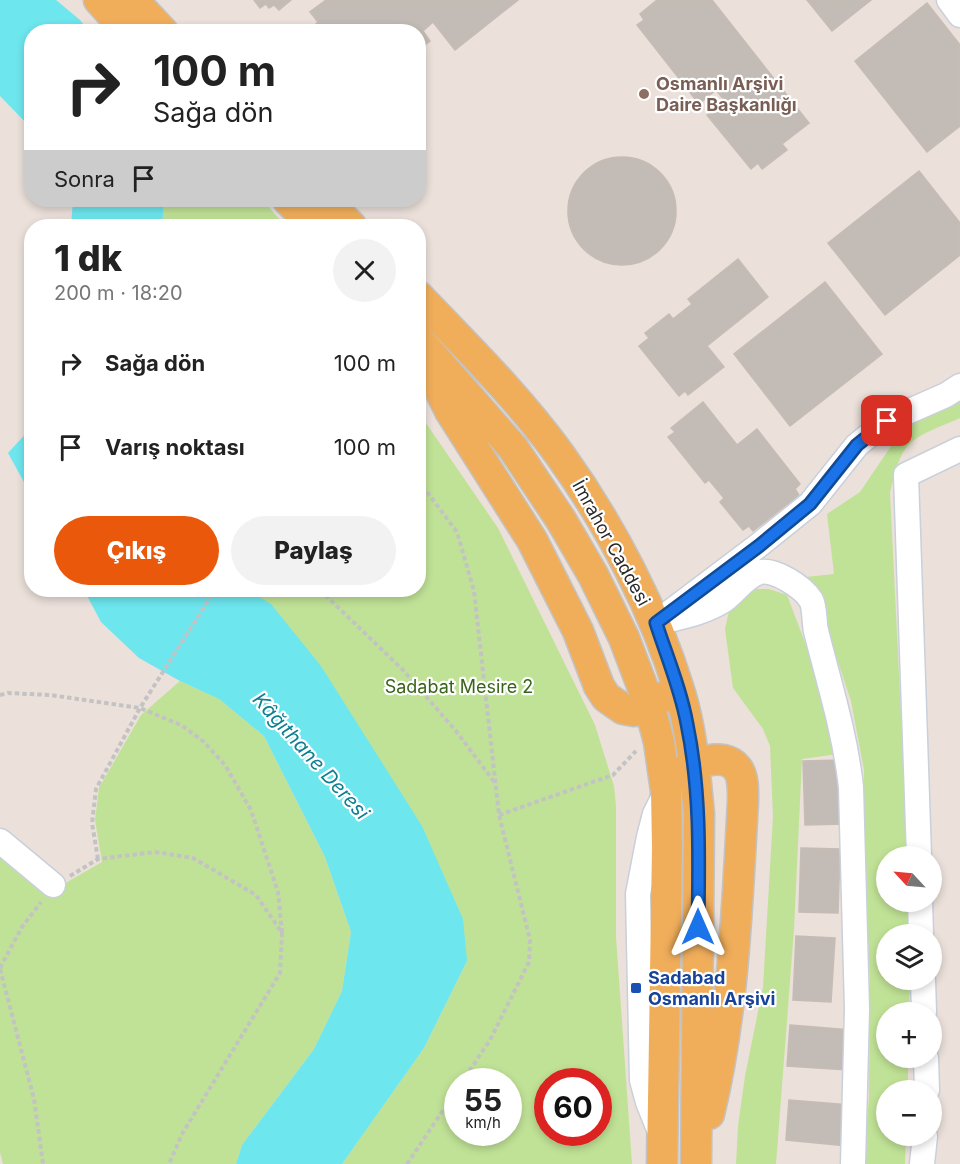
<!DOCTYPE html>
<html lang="tr">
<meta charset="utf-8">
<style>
:root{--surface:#fff;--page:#f2f2f2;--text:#222;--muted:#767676;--accent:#ea580c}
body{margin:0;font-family:Inter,sans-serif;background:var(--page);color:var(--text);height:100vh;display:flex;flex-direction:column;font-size:22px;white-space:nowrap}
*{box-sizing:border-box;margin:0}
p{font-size:20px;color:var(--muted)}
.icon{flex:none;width:33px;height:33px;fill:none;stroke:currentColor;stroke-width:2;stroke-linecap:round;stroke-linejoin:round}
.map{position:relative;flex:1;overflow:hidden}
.panel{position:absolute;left:24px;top:219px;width:402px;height:378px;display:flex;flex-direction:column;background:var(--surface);border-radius:24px;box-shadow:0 3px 9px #0003}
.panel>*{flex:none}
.hud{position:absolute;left:24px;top:24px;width:402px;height:183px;border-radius:24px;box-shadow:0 3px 9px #0003;background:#fff;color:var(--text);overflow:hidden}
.needle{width:39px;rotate:296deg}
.tools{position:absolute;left:876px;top:846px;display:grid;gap:12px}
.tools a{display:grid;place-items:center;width:66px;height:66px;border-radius:50%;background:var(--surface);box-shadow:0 3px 9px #0003;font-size:30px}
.speed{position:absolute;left:444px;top:1068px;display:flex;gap:12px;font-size:30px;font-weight:700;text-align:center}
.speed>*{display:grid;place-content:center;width:78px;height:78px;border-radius:50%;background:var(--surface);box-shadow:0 3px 9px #0003;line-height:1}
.speed small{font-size:15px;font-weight:400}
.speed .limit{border:9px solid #d22;background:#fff;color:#111}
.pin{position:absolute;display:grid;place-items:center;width:51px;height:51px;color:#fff;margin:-26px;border-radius:12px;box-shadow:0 3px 9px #0006}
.me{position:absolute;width:66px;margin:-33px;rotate:0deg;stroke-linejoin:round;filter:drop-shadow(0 0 4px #0008)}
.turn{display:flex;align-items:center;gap:21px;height:126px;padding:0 30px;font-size:27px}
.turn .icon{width:78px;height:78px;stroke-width:2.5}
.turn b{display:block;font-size:42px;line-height:51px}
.then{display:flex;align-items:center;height:57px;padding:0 30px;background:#0003;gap:12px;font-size:22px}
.round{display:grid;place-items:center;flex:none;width:63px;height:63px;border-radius:32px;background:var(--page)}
.head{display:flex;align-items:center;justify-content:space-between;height:102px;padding:0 30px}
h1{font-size:36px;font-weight:800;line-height:45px}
.button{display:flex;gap:12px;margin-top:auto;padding:12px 30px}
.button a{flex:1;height:69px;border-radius:36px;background:var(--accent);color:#fff;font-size:24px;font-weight:800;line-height:69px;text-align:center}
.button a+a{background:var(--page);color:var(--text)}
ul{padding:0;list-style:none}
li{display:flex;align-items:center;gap:18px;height:84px;padding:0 30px}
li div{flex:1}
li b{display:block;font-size:22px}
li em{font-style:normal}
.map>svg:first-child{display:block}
.green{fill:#c0e296;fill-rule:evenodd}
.water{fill:#6de6ee}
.building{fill:#c3bcb6;stroke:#c6bcb4;stroke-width:1.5}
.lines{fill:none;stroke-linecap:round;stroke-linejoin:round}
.minor-casing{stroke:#c9d0db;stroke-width:27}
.major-casing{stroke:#c3c3c3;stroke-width:33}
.path{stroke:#c3c3c3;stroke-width:4;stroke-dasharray:4.5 3;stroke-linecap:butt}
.minor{stroke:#fff;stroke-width:24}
.major{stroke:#f0ae5b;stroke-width:30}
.route-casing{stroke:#114b97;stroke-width:15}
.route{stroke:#1a73e8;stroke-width:10}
.education-dot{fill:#8d6e63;stroke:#fff;stroke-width:2}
.transit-dot{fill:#1a4fb4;stroke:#fff;stroke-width:2}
.labels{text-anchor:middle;stroke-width:4.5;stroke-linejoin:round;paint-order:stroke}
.education-label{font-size:18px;font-weight:bold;fill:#785e54;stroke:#fff;text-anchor:start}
.street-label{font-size:18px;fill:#292929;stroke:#fff}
.park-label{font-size:18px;fill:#39651a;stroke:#fff}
.transit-label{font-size:18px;font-weight:bold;fill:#164399;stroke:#fff;text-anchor:start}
.water-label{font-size:20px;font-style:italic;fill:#0e7f91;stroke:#fff}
</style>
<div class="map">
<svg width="960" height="1164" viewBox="0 0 960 1164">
<rect width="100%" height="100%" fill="#ebe0da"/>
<path class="green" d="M164 200H263L285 226H162Z
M960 390V418C943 426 918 433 906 448 897 460 893 480 890 493L908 856H886V902H910V934H886V980H910L909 1012H886V1058H908V1090H886V1136H906L905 1164H863L869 1098 870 980 864 860V770L851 701 815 593 806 577 834 574 827 514 860 492 910 418Z
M419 413 498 528 595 725 614 786 616 807V937L632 1164H342L424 1048 467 961 248 590H418ZM458 1082H508V1132H458ZM548 1082H598V1132H548Z
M756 589H769L787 595 820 682 838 754 802 759 794 929 776 1164H736L738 1126 745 1076 763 987 773 816 770 746 763 729 733 688 725 629 729 611Z
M180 681 219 699 264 736 325 857 351 932 342 991 314 1049 242 1145 236 1164H3L0 1152V848L57 888 102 862 95 820 99 788 141 715Z"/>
<path class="water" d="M0 0H56L80 20 89 31 32 32 31 128 0 96Z
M73 200H164L162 226H71Z
M31 428V495L8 453Z
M84 590H248L271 604 321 666 422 826 463 919 467 961 424 1048 342 1164H236L242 1145 314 1049 342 991 351 932 325 857 264 736 219 699 180 681 139 658 101 622Z"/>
<path class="building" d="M254 0H291L279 10 274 5 269 8 266 4 260 8Z
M326 0H518L455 50 433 22 423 31 430 41 418 50V32H317L313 27 318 22 310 12Z
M657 0H712L809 123 782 144 787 150 762 169 758 163 751 169 707 115 725 101 716 90 699 104 637 25 644 20 640 14Z
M807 0H871L832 31Z
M927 3 960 45V126L927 152 855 61Z
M568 211a54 54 0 1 1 108 0a54 54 0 1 1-108 0Z
M919 171 960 223V255L885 315 828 243Z
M738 259 768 297 707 346 724 367 688 395 685 391 679 396 639 346 649 338 645 333 669 314 673 319 692 304 688 299Z
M825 282 882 354 790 426 734 354Z
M703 402 737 445 757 429 800 484 795 489 799 495 753 531 749 526 743 530 720 502 724 498 709 480 705 483 668 437 675 432 671 428Z
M842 760 844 824 805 825 803 761Z
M801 848 840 849 838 913 799 912Z
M796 936 835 938 831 1002 793 1000Z
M790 1025 851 1030 848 1070 787 1066Z
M789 1100 850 1105 847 1146 786 1140Z"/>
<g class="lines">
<g class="minor-casing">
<path id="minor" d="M949 0 960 15
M665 616 759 545 810 504 857 445 887 421 946 395 960 386
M656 623C677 618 701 614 721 602 735 594 743 577 760 572 775 569 803 587 811 600 815 607 814 622 816 631 829 683 845 733 851 787L857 1009 853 1164
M0 841 53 885
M919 856 906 475 960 449
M920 902 921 934
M923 980 924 1012
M926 1058 927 1090
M660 1132 648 1102 642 1080 638 894 649 837 655 814 664 796
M922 1164 925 1136"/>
</g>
<g class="major-casing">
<path id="major" d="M99 0 128 32
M133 0 163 32
M288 200 315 226
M325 200 351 226
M418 296C467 347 519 398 560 455 611 526 655 610 680 693 692 732 695 774 699 814L696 1164
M418 339 513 448 561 520 593 575 624 638 649 704 659 742 666 791 667 847 662 1164
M428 366 450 411 532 540 578 631 599 686 606 697 623 709 634 711 666 696
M679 775C693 763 723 751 737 768 744 777 743 791 743 801 737 907 734 1011 709 1114"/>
</g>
<path class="path" d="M418 480 457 532 474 591 499 815 530 940 529 962 490 1040 462 1082
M320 590 402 669 456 731 495 783
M0 695 8 693 50 695 140 708 181 725 203 741 225 765 251 810 278 892 282 933
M499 815 613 775 636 751
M98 859 92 823 96 789 140 708 215 590
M70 876 98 859 155 852 193 858 256 895 282 933 280 973 182 1134 169 1164
M0 968 22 927 41 902
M0 969 34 1099 43 1164
M407 1164 458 1088"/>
<use href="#minor" class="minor"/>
<use href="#major" class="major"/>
</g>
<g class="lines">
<g class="route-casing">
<path id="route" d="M698 927C699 859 701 792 687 724 681 690 667 657 656 623L759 546 810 504 857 445 887 421"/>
</g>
<use href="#route" class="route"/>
</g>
<circle class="education-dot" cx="644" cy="94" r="6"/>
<rect class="transit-dot" x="630" y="982" width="12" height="12" rx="3"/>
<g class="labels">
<g class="education-label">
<text x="656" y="90">Osmanlı Arşivi<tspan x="656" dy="21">Daire Başkanlığı</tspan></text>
</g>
<g class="street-label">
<text transform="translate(611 543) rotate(61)" y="6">İmrahor Caddesi</text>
</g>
<g class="park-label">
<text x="459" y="693">Sadabat Mesire 2</text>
</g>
<g class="transit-label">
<text x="648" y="984">Sadabad<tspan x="648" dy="21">Osmanlı Arşivi</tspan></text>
</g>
<g class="water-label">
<text transform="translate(311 756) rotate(48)" y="7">Kâğıthane Deresi</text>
</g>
</g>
</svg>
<div class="tools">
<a><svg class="needle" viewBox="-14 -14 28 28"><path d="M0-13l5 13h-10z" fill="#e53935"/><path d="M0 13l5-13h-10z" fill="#767676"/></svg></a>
<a><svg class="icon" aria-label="layers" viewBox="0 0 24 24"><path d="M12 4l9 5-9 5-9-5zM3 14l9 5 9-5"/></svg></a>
<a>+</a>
<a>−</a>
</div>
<div class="speed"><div>55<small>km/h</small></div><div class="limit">60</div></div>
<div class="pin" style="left:887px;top:421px;background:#d93025"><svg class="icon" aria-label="arrive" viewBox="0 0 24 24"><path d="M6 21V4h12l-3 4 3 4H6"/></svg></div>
<svg class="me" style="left:698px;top:927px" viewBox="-20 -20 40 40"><path d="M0-17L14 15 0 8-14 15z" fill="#1a73e8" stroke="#fff" stroke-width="4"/></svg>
<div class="hud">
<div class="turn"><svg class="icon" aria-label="right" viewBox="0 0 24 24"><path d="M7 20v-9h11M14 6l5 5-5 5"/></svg><div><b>100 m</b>Sağa dön</div></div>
<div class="then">Sonra<svg class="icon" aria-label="arrive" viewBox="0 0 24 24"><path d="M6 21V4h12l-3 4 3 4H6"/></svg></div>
</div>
<section class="panel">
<div class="head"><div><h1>1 dk</h1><p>200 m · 18:20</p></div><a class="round"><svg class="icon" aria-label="close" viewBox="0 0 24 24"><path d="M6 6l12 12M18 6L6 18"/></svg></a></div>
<ul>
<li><svg class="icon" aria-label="right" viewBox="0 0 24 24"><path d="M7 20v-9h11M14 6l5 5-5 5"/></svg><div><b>Sağa dön</b></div><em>100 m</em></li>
<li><svg class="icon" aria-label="arrive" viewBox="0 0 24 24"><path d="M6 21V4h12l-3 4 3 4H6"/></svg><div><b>Varış noktası</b></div><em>100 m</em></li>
</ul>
<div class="button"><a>Çıkış</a><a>Paylaş</a></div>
</section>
</div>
